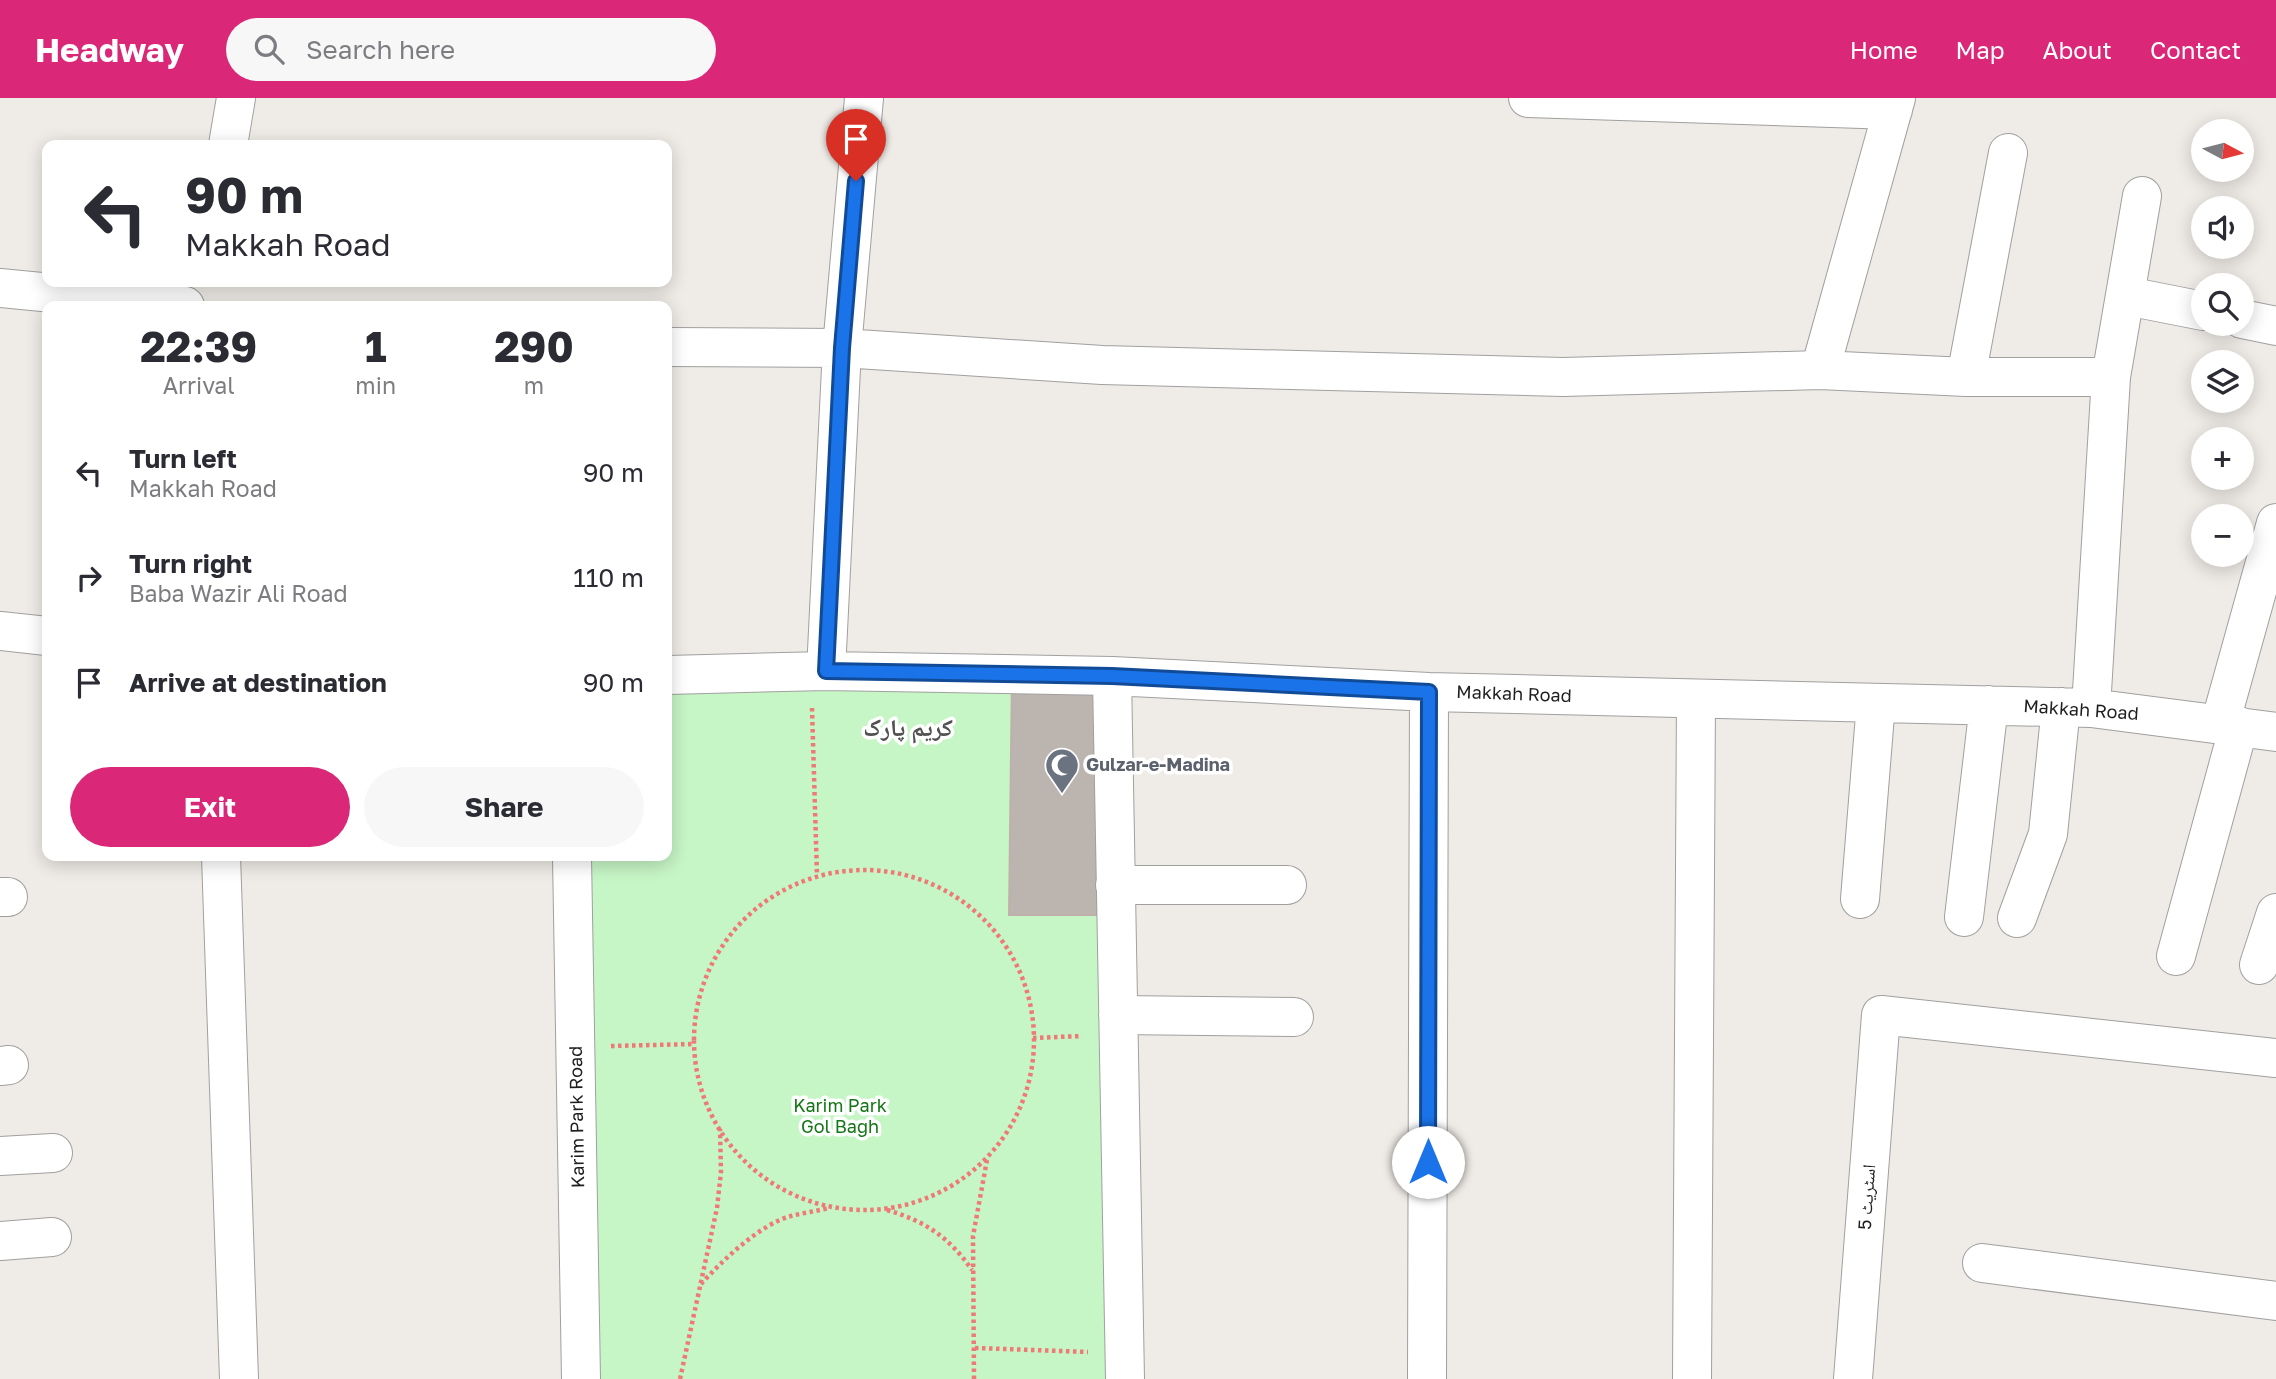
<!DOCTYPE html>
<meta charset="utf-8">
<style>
:root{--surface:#fff;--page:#f7f7f7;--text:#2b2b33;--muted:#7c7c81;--accent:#db2777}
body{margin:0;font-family:"Golos Text","Noto Naskh Arabic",sans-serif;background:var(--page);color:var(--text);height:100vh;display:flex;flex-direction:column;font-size:26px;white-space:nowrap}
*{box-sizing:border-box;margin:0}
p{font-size:23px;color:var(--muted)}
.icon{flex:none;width:38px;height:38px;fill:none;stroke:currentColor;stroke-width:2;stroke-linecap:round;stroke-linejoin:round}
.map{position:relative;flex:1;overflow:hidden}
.panel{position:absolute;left:42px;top:203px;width:630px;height:560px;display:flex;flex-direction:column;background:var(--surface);border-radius:14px;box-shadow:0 4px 18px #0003}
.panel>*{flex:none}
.hud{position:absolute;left:42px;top:42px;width:630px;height:147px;border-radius:14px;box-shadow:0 4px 18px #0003;background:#fff;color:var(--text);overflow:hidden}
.needle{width:46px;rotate:97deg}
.controls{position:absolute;left:2191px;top:21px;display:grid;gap:14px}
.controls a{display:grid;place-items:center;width:63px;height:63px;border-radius:50%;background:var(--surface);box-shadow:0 4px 18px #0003;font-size:35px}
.pin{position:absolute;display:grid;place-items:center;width:60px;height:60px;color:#fff;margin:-72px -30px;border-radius:50% 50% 50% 0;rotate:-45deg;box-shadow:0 0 7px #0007}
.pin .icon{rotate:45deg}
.me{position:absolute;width:77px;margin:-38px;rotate:0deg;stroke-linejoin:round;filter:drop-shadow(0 0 5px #0008)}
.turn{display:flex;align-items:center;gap:24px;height:147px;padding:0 28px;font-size:32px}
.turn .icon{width:91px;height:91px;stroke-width:2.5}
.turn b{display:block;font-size:49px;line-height:60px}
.eta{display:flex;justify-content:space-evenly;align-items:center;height:119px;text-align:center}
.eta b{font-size:42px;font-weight:700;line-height:49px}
.primary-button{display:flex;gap:14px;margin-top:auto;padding:14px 28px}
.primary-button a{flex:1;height:80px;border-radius:42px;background:var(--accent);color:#fff;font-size:28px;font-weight:700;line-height:80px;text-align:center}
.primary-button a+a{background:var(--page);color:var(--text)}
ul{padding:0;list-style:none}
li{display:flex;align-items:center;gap:21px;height:105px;padding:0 28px}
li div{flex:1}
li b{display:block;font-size:26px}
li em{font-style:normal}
header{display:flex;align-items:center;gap:42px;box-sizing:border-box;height:98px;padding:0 35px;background:var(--accent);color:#fff}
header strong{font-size:33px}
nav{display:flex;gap:38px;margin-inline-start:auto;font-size:24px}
.search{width:490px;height:63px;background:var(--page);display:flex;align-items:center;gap:18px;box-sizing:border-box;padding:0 24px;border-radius:38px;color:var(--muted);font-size:26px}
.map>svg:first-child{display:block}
.park{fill:#c6f5c6}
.building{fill:#bcb4af;stroke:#bfb1a9;stroke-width:2}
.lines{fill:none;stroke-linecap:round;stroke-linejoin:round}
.minor-casing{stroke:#a0a0a0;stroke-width:40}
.path{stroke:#ef7976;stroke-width:4.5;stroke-dasharray:3.5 3.5;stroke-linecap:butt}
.minor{stroke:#fff;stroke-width:38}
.route-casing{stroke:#114b97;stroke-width:18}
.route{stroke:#1a73e8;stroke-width:12}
.labels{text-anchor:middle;stroke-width:7;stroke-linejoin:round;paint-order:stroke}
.street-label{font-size:18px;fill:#1f1f1f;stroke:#fff}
.worship-label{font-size:18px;font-weight:bold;fill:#5b616d;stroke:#fff;text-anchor:start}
.park-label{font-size:18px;fill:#147615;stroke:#fff}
.district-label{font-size:24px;font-weight:bold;fill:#525252;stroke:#fff}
</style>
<header>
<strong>Headway</strong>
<div class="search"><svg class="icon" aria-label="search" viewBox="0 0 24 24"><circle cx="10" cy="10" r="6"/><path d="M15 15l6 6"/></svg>Search here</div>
<nav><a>Home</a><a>Map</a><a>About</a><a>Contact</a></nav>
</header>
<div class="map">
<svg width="2276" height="1281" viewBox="0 0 2276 1281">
<rect width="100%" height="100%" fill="#efebe6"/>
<path class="park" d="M1012 576 1009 817H1116L1125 1281H581L572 758H667V577Z"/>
<path class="building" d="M1012 576 1112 578 1116 817H1009Z"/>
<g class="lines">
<g class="minor-casing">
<path id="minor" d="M1528 0 1893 12
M228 47 236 0
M0 190 185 208
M2127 198 2203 213
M2242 221 2276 228
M667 249 842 250 1102 267 1563 279 1820 272 1966 279H2111L2091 610
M1820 272 1896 0
M1966 279 2008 55
M2111 279 2142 98
M0 533 47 538
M826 573 842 250 864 0
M667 577 826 573 1112 578 1429 594 2091 610 2276 634
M1112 578 1125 1281
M2220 626 2276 425
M221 758 239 1281
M572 758 581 1281
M1115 787H1287
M0 799H8
M1860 801 1876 605
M1964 819 1989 607
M2017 820 2048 736 2061 609
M2176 858 2239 628
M2259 867 2276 815
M1118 917 1294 919
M0 968 9 967
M0 1058 53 1055
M0 1143 52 1139
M1982 1165 2276 1203
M1427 1281 1429 594
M1692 1281 1696 601
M1853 1281 1881 917 2276 960"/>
</g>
<path class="path" d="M812 610 817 777
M694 942a170 170 0 1 1 340 0a170 170 0 1 1-340 0Z
M1033 940 1082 938
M611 948 694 946
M887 1112C925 1123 949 1139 972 1172
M701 1186C723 1162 759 1127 791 1118 803 1115 816 1113 829 1110
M975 1250 1088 1254
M680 1281 717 1110 721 1074 720 1031
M974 1281 973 1138 987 1062"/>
<use href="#minor" class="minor"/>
</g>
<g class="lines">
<g class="route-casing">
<path id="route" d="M856 83 842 250 826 573 1112 578 1429 594 1428 1064"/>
</g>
<use href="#route" class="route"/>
</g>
<defs>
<g id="mosque-pin" transform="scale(1.75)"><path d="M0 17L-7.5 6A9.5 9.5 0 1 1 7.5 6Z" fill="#6b7280" stroke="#fff"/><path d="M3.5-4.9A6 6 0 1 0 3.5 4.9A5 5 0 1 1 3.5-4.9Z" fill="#fff"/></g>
</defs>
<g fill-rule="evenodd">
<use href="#mosque-pin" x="1062" y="667"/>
</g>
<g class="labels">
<g class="street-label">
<text transform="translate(1514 596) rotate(2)" y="6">Makkah Road</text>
<text transform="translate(2081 612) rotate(4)" y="6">Makkah Road</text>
<text transform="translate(577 1019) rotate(-91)" y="6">Karim Park Road</text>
<text transform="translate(1867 1099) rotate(-86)" y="6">اسٹریٹ 5</text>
</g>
<g class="worship-label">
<text x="1086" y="673">Gulzar-e-Madina</text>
</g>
<g class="park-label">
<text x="840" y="1014">Karim Park<tspan x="840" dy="21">Gol Bagh</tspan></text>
</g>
<g class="district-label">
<text x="908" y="638">کریم پارک</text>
</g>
</g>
</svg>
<div class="controls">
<a><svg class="needle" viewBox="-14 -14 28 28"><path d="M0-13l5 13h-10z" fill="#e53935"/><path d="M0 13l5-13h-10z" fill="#7c7c81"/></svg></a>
<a><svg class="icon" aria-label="sound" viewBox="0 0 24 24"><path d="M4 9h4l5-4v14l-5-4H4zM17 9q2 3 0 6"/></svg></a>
<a><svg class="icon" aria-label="search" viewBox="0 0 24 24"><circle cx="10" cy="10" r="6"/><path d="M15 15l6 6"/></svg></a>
<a><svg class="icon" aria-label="layers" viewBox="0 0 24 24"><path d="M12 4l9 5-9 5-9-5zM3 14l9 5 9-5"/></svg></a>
<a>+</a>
<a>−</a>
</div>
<div class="pin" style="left:856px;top:83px;background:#d93025"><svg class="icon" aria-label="arrive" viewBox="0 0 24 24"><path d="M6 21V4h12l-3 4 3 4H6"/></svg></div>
<svg class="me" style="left:1428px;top:1064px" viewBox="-20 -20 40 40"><circle r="19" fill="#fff"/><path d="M0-13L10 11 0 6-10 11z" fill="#1a73e8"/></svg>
<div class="hud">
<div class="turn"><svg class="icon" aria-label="left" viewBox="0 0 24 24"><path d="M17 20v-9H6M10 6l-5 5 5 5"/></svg><div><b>90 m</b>Makkah Road</div></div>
</div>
<section class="panel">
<div class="eta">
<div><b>22:39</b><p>Arrival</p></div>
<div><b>1</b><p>min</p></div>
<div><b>290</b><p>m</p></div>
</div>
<ul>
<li><svg class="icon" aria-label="left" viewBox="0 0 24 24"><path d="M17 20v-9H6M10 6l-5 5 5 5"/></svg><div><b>Turn left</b><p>Makkah Road</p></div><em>90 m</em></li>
<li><svg class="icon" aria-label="right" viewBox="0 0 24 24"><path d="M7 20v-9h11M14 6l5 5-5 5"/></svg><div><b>Turn right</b><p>Baba Wazir Ali Road</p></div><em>110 m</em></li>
<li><svg class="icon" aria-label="arrive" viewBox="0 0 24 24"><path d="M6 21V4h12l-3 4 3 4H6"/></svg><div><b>Arrive at destination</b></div><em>90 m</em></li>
</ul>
<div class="primary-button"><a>Exit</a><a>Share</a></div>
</section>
</div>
